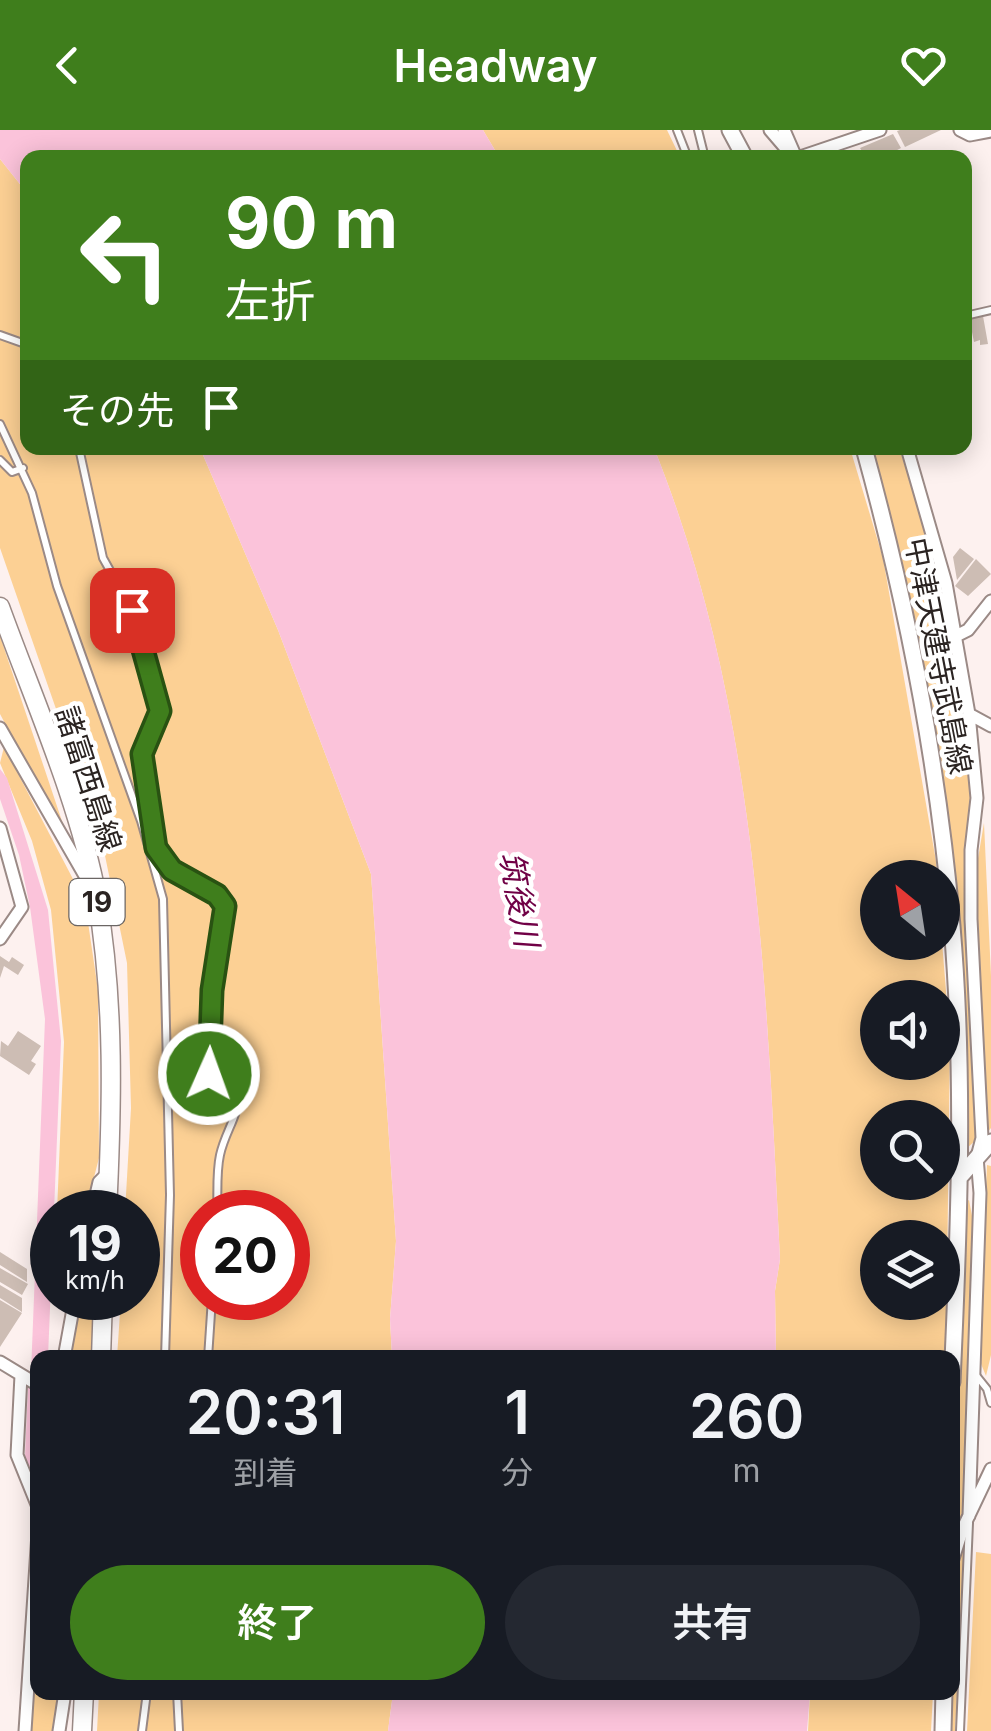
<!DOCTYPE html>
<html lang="ja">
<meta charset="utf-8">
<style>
:root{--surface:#171b24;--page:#242831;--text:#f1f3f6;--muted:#9ea1a6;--accent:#3f7e1c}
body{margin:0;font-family:Inter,"Noto Sans JP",sans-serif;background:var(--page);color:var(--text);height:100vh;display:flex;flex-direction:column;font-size:38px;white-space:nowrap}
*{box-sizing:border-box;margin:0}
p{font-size:32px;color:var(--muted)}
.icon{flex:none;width:55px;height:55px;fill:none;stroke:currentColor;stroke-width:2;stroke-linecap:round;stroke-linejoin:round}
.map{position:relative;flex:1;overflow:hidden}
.side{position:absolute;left:30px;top:1220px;width:930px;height:350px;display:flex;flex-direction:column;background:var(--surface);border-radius:20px;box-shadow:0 5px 25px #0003}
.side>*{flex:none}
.top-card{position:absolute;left:20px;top:20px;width:952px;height:305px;border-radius:20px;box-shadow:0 5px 25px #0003;background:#3f7e1c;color:#fff;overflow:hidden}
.needle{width:65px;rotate:330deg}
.fabs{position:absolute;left:860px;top:730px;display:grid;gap:20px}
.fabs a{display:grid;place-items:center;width:100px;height:100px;border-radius:50%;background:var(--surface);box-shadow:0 5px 25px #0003;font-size:50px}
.speed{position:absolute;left:30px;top:1060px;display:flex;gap:20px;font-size:50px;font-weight:700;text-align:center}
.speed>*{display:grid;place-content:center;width:130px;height:130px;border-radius:50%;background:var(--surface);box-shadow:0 5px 25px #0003;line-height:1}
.speed small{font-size:25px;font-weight:400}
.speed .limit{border:15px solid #d22;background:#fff;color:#111}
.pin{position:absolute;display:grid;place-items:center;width:85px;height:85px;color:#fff;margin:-42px;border-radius:20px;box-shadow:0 5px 15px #0006}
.me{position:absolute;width:110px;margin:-55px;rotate:2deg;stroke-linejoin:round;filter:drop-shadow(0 0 8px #0008)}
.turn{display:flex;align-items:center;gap:35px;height:210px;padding:0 40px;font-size:45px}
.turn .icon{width:130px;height:130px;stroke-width:2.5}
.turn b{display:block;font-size:70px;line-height:85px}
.then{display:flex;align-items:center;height:95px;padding:0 40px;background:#0003;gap:20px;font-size:38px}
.eta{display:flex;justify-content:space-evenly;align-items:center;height:170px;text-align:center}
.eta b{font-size:60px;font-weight:600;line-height:70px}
.action{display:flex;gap:20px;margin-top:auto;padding:20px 40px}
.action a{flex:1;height:115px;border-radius:60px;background:var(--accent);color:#fff;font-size:40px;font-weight:600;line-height:115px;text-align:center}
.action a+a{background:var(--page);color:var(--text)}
header{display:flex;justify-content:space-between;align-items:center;height:130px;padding:0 40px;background:var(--accent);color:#fff;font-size:45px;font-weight:600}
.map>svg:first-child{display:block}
.green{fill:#fcd094;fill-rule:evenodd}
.water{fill:#fbc3da}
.building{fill:#cdbdb4}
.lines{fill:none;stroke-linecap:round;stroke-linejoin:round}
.lane-casing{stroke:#9b8a86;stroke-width:10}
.street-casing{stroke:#9b8a86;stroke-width:15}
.secondary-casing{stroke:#9b8a86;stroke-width:19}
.primary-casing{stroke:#9b8a86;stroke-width:21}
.lane{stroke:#fff;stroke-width:6}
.street{stroke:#fff;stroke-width:11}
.secondary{stroke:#fff;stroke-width:15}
.primary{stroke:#fff;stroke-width:18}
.route-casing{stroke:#295212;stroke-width:25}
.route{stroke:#3f7e1c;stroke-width:18}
.labels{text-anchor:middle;stroke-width:9;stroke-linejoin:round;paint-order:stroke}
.shield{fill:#fff;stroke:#6b6664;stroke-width:2.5}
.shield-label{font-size:28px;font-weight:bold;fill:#2b2422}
.street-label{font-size:30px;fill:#2b2422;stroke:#fff}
.water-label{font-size:32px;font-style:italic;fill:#700146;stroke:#fff}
</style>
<header><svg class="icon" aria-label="back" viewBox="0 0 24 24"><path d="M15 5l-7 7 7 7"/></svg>Headway<svg class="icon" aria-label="heart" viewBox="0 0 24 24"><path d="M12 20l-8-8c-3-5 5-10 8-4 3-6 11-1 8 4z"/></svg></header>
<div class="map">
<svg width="991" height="1601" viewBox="0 0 991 1601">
<rect width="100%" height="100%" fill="#fdf1ef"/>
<path class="green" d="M483 0H667L680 27H499Z
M0 29 27 63 28 318H200L278 500 371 744 396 1111 390 1189 392 1227H117L121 1168H138V1082H125L131 978 127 833 102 711 0 418ZM202 1082H288V1168H202Z
M654 318H850L883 428 936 731 937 747 878 748V812H942L950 910 946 1227H776L775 1161 780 1129C766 855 758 576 654 318ZM878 868H942V932H878ZM878 988H942V1052H878ZM878 1108H942V1172H878Z
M871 318H899L931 414 965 585 973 669 964 746 977 1009 966 1019C967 780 939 546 871 318Z
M0 506 70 715 0 584Z
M4 617 85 772 98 860 99 1028 85 1082H57L64 912 51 780 32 711 0 633Z
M984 693 991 846V998L987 1003 975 746Z
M987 1035 991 1036V1225L986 1246 979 1229Z
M969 1070 973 1091 963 1380 954 1407 964 1073Z
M82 1168H94L91 1227H71Z
M966 1404 955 1601H951L961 1416Z
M976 1422 991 1424V1601H967Z
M37 1488 38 1562 59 1563 55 1601H31Z
M99 1563H393L388 1601H97Z
M810 1563H933L931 1601H808Z"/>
<path class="water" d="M0 0H483L499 27 28 28 27 63 0 29Z
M200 318H654C758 576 766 855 780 1129L775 1161 776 1227H392L390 1189 396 1111 371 744 278 500Z
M0 639 7 648 48 780 61 911 48 1227 38 1228 37 1339 31 1340 25 1327 28 1257H32L34 1248 31 1243 45 889 30 777 19 725 0 669Z
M393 1563V1562L810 1563 807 1601H388Z"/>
<path class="building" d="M900 0H941L905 17 897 1Z
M893 4 901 18 884 27 866 28 860 18Z
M983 186 988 214 980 215V210L974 212 972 202 965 203V189Z
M960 418 974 429 957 450 953 427Z
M976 429 991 444 968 466 955 456Z
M0 826 9 832 12 827 24 835 18 845 4 836 0 848Z
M18 901 41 916 31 931 36 934 29 945 0 926 1 911 8 916Z
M0 1122 27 1139V1152L0 1135Z
M0 1138 28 1154 22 1165 0 1152Z
M0 1155 22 1168V1182L0 1168Z
M0 1170 22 1183 0 1217Z"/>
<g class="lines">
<g class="lane-casing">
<path id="lane" d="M677 0 688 28
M698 0 705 28
M965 186 991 180
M0 205 28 215
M0 294 32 363 57 456 141 691 163 769 170 1065 165 1228
M79 318 103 428 132 480 160 581 142 624 156 718 172 739 217 765 225 776 212 860 209 944C259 967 228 988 220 1025 216 1043 218 1064 217 1082
M0 330 12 342 23 338
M208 1228 212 1168
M975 1244 987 1259 991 1273
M177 1562 179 1601
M142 1601 147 1562
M960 1601 969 1393"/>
</g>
<g class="street-casing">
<path id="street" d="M770 0 794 28
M784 0 794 23
M960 0 970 5 991 1
M797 28 880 0
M907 318 946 453 969 584 977 668 971 720V789L982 1008 977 1027 980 1063 969 1386
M956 506 968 500 991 471
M969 584 991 596
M0 598 92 758
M0 698 22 777 0 809
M92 1082 99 1052 109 1042
M64 1228 75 1168
M0 1232 38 1255
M21 1245 17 1325 38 1377
M952 1432 963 1398 991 1339
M25 1601 38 1403
M59 1601 65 1562"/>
</g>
<g class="secondary-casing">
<path id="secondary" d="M730 0 745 28
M864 318C907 474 938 633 952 796 965 947 959 1101 952 1252
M959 1048 991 1012
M943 1601 944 1562"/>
</g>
<g class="primary-casing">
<path id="primary" d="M0 477C33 568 80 674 97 768 115 871 112 979 107 1082
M101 1228 103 1168
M82 1601 84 1562"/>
</g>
<use href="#lane" class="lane"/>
<use href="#street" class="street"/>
<use href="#secondary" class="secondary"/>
<use href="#primary" class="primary"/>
</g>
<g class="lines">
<g class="route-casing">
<path id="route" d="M132 480 160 581 142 624 156 718 172 740 217 765 225 776 212 860 209 944"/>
</g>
<use href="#route" class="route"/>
</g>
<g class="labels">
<rect class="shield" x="69.5" y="749" width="55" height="46" rx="8"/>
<g class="shield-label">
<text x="97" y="782">19</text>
</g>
<g class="street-label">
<text transform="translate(938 526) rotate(79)" y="10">中津天建寺武島線</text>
<text transform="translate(88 649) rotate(72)" y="10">諸富西島線</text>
</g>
<g class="water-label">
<text transform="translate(519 769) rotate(80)" y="11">筑後川</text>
</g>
</g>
</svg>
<div class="fabs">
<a><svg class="needle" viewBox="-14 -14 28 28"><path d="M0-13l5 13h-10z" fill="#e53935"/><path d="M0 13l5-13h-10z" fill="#9ea1a6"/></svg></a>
<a><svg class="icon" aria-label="sound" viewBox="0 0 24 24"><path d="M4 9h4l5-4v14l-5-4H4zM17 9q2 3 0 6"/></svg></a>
<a><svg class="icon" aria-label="search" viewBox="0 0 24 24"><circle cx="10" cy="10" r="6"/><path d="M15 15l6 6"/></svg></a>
<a><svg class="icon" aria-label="layers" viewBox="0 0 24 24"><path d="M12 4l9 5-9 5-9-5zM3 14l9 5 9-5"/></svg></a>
</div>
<div class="speed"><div>19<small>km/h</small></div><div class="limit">20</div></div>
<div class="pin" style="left:132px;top:480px;background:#d93025"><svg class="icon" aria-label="arrive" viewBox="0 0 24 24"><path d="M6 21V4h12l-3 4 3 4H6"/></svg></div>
<svg class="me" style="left:209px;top:944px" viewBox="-20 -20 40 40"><circle r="17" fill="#3f7e1c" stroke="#fff" stroke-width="3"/><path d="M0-11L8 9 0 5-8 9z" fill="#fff"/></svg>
<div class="top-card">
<div class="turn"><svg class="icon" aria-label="left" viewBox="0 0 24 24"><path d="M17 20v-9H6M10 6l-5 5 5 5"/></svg><div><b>90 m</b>左折</div></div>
<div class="then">その先<svg class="icon" aria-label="arrive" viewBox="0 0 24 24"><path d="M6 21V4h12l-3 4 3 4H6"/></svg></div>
</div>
<section class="side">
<div class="eta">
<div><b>20:31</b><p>到着</p></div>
<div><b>1</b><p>分</p></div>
<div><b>260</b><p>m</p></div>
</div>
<div class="action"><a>終了</a><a>共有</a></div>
</section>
</div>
